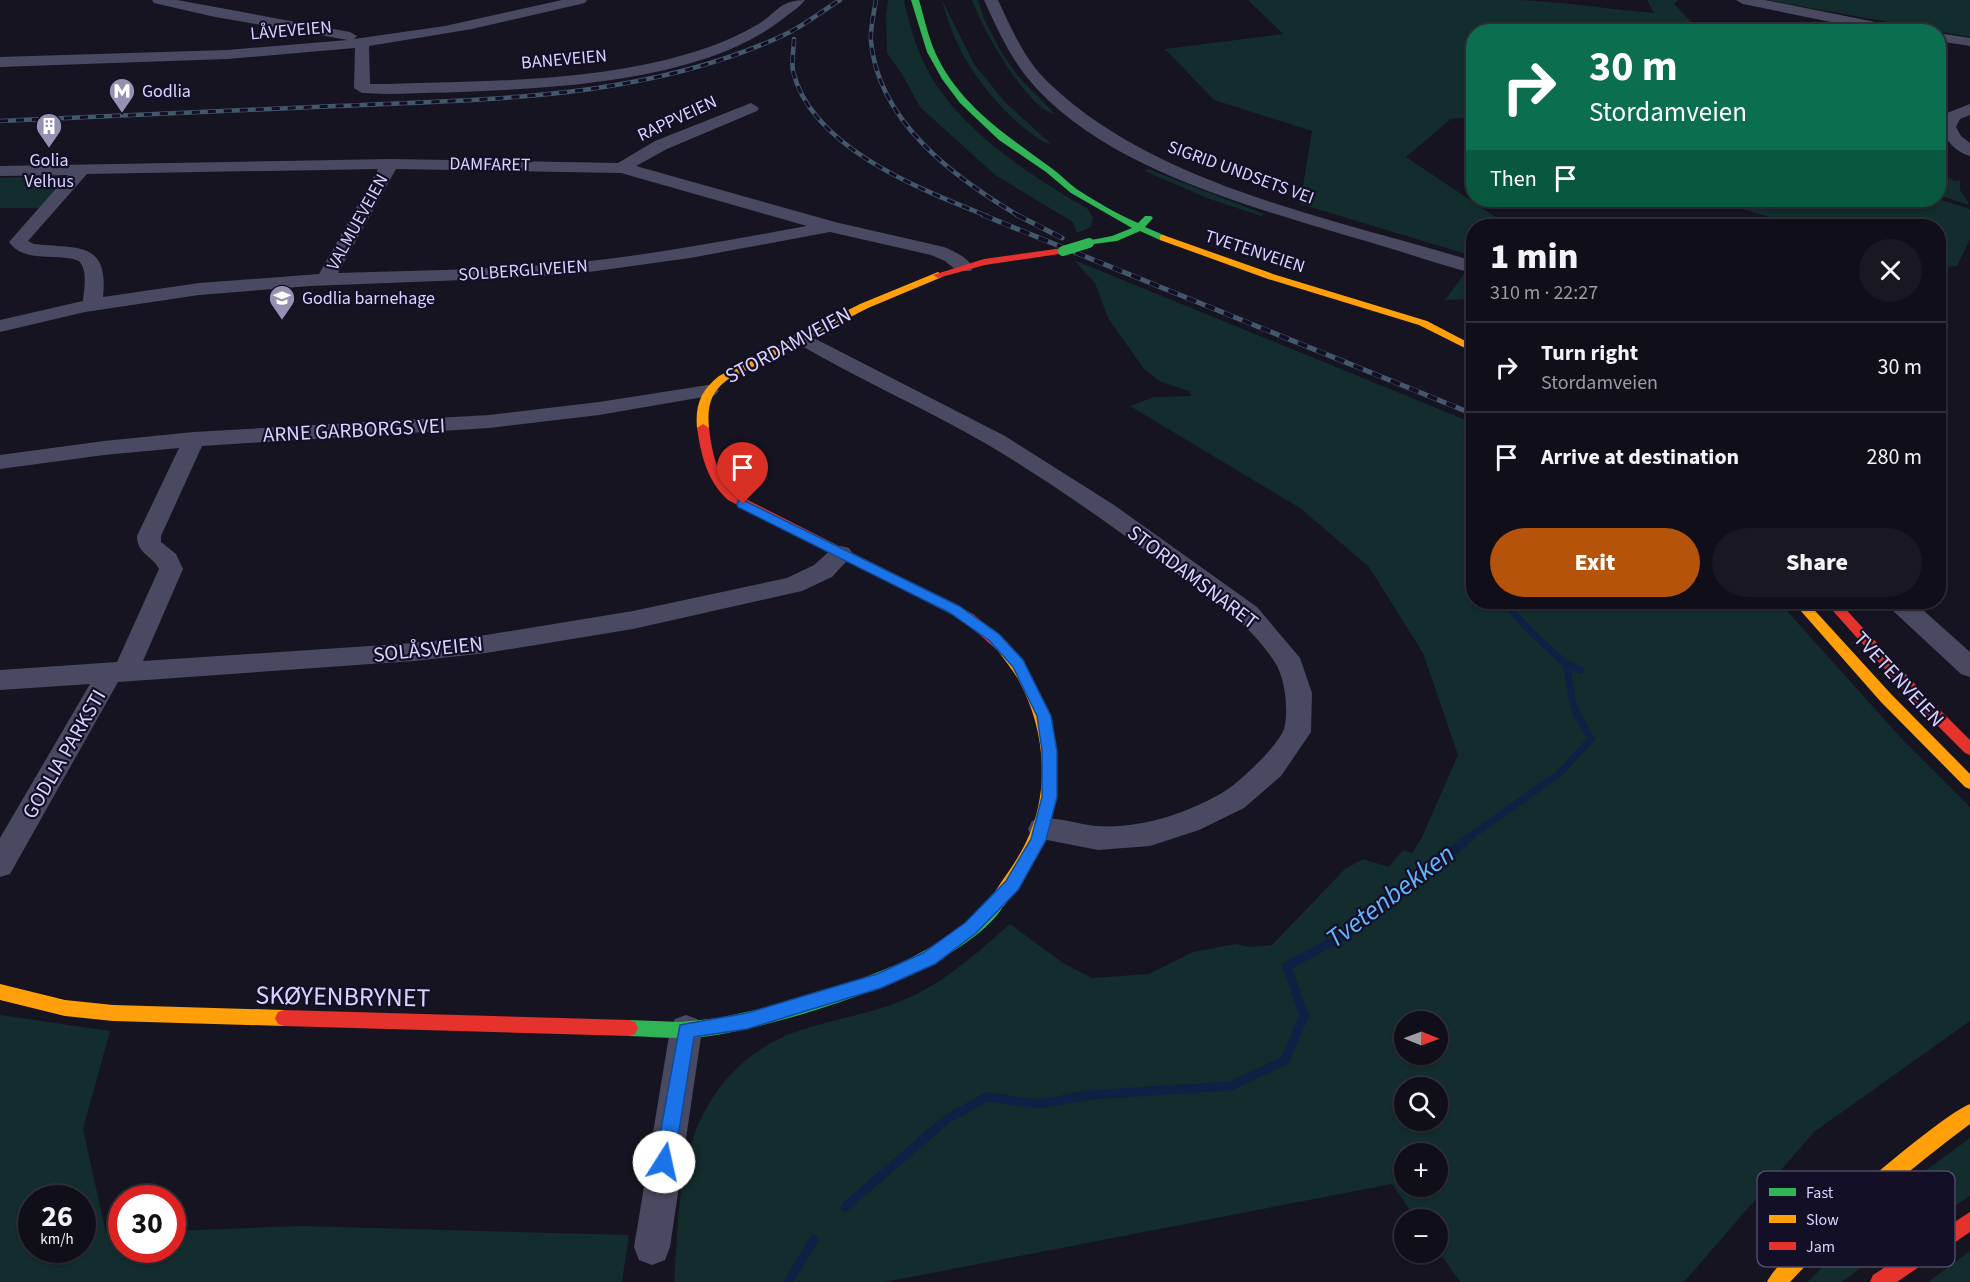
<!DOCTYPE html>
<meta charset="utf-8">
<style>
:root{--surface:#100f19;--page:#191822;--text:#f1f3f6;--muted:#9c9ca2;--line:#302f38;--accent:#b45309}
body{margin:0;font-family:"Source Sans 3",sans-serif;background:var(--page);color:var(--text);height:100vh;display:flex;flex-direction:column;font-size:22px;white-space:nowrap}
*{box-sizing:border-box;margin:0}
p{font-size:20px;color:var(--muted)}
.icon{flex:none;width:33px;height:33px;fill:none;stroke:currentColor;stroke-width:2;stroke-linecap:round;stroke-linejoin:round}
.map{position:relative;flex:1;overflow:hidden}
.panel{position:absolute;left:1466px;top:219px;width:480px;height:390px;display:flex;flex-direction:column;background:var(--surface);border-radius:24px;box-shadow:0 2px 4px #0004,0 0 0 2px var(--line)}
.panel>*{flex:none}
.banner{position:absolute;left:1466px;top:24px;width:480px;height:183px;border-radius:24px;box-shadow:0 2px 4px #0004,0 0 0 2px var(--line);background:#0b6e4f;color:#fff;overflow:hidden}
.needle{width:39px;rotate:91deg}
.buttons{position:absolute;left:1394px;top:1011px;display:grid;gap:12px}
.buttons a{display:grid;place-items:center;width:54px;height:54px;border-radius:50%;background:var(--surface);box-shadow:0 2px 4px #0004,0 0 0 2px var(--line);font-size:30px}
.speed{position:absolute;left:18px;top:1185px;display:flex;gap:12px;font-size:30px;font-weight:700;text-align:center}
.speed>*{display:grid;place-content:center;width:78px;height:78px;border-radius:50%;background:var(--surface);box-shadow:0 2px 4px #0004,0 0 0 2px var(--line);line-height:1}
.speed small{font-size:15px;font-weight:400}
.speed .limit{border:9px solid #d22;background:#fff;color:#111}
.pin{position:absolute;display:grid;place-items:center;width:51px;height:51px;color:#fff;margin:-62px -26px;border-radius:50% 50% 50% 0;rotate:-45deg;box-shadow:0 0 6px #0007}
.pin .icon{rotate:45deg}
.me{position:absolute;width:66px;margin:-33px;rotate:10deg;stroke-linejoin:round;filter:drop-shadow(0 0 4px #0008)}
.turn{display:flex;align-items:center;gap:21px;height:126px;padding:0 24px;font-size:27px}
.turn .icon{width:78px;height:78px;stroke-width:2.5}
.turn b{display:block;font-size:42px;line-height:51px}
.then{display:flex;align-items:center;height:57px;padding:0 24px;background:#0003;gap:12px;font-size:22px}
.round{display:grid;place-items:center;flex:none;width:63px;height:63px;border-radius:32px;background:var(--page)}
.head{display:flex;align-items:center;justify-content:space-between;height:102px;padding:0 24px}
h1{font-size:36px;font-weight:800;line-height:45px}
.button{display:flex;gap:12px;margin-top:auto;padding:12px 24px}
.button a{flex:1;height:69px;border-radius:36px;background:var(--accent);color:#fff;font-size:24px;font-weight:800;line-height:69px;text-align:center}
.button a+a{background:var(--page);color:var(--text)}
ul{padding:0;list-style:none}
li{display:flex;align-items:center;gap:18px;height:90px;padding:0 24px;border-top:2px solid var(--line)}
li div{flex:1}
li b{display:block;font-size:22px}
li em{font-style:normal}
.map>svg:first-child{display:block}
.green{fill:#132c2d;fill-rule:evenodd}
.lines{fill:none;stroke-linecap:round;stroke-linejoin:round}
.stream-far1{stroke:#0d2144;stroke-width:7}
.stream{stroke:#0d2144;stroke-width:9}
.street{fill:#4a4962;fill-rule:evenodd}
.fast{fill:#30b455;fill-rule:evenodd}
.slow{fill:#ff9f0a;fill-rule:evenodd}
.jam{fill:#e5322d;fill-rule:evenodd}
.rail-far1-casing{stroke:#43596b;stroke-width:4.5}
.rail-casing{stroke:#43596b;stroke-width:5}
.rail-far1{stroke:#130f26;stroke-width:3;stroke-dasharray:8;stroke-linecap:butt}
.rail{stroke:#130f26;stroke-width:4;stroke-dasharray:10;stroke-linecap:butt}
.fast-bridge{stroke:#30b455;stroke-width:10}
.route{fill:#1a73e8;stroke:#114b97;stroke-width:1.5}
.labels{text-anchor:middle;stroke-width:4.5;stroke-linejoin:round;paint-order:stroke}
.far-street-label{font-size:18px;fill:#d9d4ff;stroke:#130f26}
.far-poi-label{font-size:18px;fill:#d9d4ff;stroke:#130f26;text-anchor:start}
.street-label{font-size:21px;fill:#d9d4ff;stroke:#130f26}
.near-street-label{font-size:26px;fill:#d9d4ff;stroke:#130f26}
.near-water-label{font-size:27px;font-style:italic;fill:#62b6ff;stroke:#130f26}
.key{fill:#130f26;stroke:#4e4a67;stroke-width:1.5}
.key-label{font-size:16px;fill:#d9d4ff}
</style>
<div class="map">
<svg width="1970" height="1282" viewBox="0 0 1970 1282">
<rect width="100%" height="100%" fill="#161421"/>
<path class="green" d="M888 0H904C909 24 916 48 927 69 957 128 1032 177 1088 209L1093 218 1091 227 1077 233 1073 222 995 175 920 107 902 74 887 53 886 15Z
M942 0 974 64 1004 101 1051 144C1042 143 1032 134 1024 128 983 93 955 52 942 0Z
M972 0H978L984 19 1002 53 1018 76 1055 114C1026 108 982 28 972 0Z
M1248 0H1520C1565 2 1609 9 1654 13L1647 0H1678L1674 4 1700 31 1473 32V117L1451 119 1406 157 1509 226H1473V256L1300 204 1312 131 1214 100 1165 49 1283 34Z
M1767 0H1970V37Z
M1148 169 1264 214 1261 216 1207 198 1147 172 1145 171Z
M1938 171 1954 181 1960 180V190L1970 205 1938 195Z
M59 175 66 178 44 208H0V178Z
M1938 199 1970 209V239L1957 266 1938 267V226H1799L1743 209 1753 200Z
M1074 260 1473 423 1463 434 1473 436V602H1779L1902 739 1970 807V1021L1814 1132 1684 1282H1460L1437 1249V1220L1416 1219 1392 1184 885 1282H674C678 1234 677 1183 693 1138 710 1088 748 1048 798 1031 836 1018 878 1013 915 995 951 977 980 950 1010 924L1063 963 1092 978 1149 974 1193 952 1236 944 1250 947 1272 945 1345 869 1363 859 1389 867 1403 850 1412 853 1422 837 1458 755 1423 653 1369 567 1300 508 1130 406 1154 397 1191 396 1189 391 1161 382 1144 369 1108 318 1095 283ZM1404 1022H1437V1054H1404ZM1404 1088H1437V1120H1404ZM1404 1154H1437V1186H1404Z
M1464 274 1473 277V299L1445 300Z
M0 1015 110 1031 83 1129 106 1233H121L122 1250H172L173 1231 301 1226 629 1235 622 1282H0ZM32 1198H82V1250H32Z
M1970 1138V1196L1879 1254 1842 1282H1808L1892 1195Z
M1970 1251V1282H1928Z"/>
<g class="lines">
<path class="stream-far1" d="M1566 664 1580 670
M1467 839 1560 773 1591 739 1574 708 1566 664 1531 632 1504 602"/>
<path class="stream" d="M845 1207 947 1119 987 1097 1039 1104 1089 1095 1231 1086 1285 1060 1304 1016 1287 966 1347 934 1469 838
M788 1282 814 1240"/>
<path class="street" d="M152 0H177L350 32 357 36 354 39 445 26 562 0H587L585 3 472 29 369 46 370 84H388C478 81 572 82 661 61 693 53 726 43 755 26 776 15 778 0 805 0 800 7 791 12 784 18 691 92 504 90 388 94L362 93 354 88 355 48 227 59 0 67V57L227 50 348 40 215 17 154 3Z
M984 0H998C1012 30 1025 61 1050 84 1157 186 1335 219 1473 261V273C1433 263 1395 249 1355 238 1252 207 1112 170 1037 89 1012 62 999 33 984 0Z
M1736 0H1765L1905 28 1912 32H1880L1743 4Z
M1938 33 1970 38V46L1938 41Z
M751 103 759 108 757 111 667 149 636 166 835 222 944 247C955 252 966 256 973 267L971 271H957L945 261 931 255 830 232 690 258 589 272 514 278 310 286 199 295 85 312 0 332V320L83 301C84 288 88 271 79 261 57 252 24 264 9 242L68 175 0 176V166L390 159 618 163 655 141ZM378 169 319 274 199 283 103 297C109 240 77 249 34 244L28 241 87 174ZM396 169 621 173 807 226C735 239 663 253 590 261 506 270 422 270 338 273Z
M1970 104V115L1960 119 1956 127 1961 136 1970 143V156C1955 152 1946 140 1940 127L1947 113Z
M802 332 1005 436 1114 505 1257 607 1300 658 1312 693 1311 732 1281 776 1244 808 1199 830 1150 846 1098 850 1032 837 1028 829 1032 821C1052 814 1075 824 1096 826 1140 829 1185 814 1222 793 1238 784 1278 746 1284 729 1289 711 1285 676 1274 661 1248 621 1207 595 1169 568 1111 525 1052 483 990 446 927 409 859 380 795 342L792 338 795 334Z
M708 385 715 387 719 391 715 395 599 415 489 428 202 446 161 536V542L176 554 183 569 143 661 414 643 486 635 633 611 787 578 814 565 833 548 841 546 849 548 853 554 832 577 802 591 633 629 486 653 414 661 118 682 10 874 0 877V838L90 684 0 690V670L117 662 159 569C152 555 137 554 137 536L179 448 104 455 0 469V455L104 441 194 432 489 415 599 402Z
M1887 602H1914L1970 652V677L1961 674 1890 608Z
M686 1015 697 1019 702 1030 670 1247 665 1260 652 1265 639 1260 634 1247 670 1030 675 1019Z"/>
<path class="fast" d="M911 0H919C924 17 928 36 935 52 958 104 1006 135 1050 167 1060 174 1068 183 1078 190 1097 202 1117 214 1138 223L1145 216H1151L1153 218 1145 227 1166 236V240H1160L1140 231 1117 241 1086 245V241L1112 236 1132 228 1071 193 1046 172 999 140 960 103 942 79 927 52Z
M998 894 1004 896 1006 901C973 970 775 1028 702 1037 678 1039 654 1037 629 1036L623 1034 620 1028 623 1022 629 1020 681 1022 719 1018 764 1008 861 979 905 961 929 948 952 934 973 916 992 896Z"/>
<path class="slow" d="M1163 235 1276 275 1427 321 1473 345V352L1419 325 1268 279 1160 240V236Z
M938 272 943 275 942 277 868 308 727 380C710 393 707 407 709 428L703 432 697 428C695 405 701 390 719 376L860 304Z
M1793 602H1807L1891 694 1970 774V789L1965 787 1881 702Z
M1002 641 1007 642C1076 739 1071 810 1004 906L998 908 992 906 990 901C1000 881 1016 864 1026 842 1051 791 1045 729 1019 681 1012 668 1002 658 995 646Z
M0 984 65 1000 113 1005 284 1010 290 1012 293 1018 290 1024 284 1026 113 1021 65 1016 0 1000Z
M1970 1104V1124C1906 1172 1845 1223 1790 1282H1767C1780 1252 1937 1117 1970 1104Z"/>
<path class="jam" d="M1063 248 1068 251 1066 253 985 265 938 278 933 275 984 259Z
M703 424 709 428C712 453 717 477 736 494L973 614 1007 642 1009 646 1007 650H997L963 620 728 500C707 481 701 455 697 428Z
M1825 602H1839L1926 696 1970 740V755L1965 753 1916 704Z
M284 1010 629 1020 635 1022 638 1028 635 1034 629 1036 284 1026 278 1024 275 1018 278 1012Z
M1970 1212V1232L1897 1282H1870L1873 1275Z"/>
<g class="rail-far1-casing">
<path id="rail-far1" d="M876 0C874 13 870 28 871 41 878 122 955 178 1019 216
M794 39C794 49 791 62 793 71 811 148 922 190 987 216
M0 121C112 116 224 111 336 106 487 99 647 100 786 34 805 25 822 11 840 0"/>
</g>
<g class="rail-casing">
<path id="rail" d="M983 215 1473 414
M1017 215 1062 238"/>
</g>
<use href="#rail-far1" class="rail-far1"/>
<use href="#rail" class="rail"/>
<path class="fast-bridge" d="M1063 251 1089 243"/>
</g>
<path class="route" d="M743 500 959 606 999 634 1023 660 1051 716 1057 751V797L1046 840 1018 890 976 933 935 964 881 988 747 1029 694 1037 674 1162 671 1168 664 1171 658 1168 655 1162 680 1025 747 1013 877 974 923 953 965 923 1006 881 1031 839 1042 797V751L1037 716 1013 667 990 641 950 613 738 507 737 504 738 501Z"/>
<defs>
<g id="metro-pin" transform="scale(1.35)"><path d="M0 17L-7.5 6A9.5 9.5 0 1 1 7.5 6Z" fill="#9591b1" stroke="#130f26"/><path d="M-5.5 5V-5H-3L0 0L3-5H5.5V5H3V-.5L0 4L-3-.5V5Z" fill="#fff"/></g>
<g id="building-pin" transform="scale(1.35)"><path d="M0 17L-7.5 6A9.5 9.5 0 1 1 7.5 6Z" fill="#9591b1" stroke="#130f26"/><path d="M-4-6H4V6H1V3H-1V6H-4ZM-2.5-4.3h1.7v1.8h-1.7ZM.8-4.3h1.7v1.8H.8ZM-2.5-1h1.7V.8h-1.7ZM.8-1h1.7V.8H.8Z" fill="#fff"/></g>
<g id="school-pin" transform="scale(1.35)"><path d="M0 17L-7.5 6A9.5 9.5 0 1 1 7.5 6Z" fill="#9591b1" stroke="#130f26"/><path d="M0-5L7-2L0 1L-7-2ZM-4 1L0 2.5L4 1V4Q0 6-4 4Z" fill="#fff"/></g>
</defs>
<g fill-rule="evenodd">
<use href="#metro-pin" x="122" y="91"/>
<use href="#building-pin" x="49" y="126"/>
<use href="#school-pin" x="282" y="298"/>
</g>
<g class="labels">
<g class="far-street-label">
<text transform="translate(291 30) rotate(-5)" y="6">LÅVEVEIEN</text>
<text transform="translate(564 59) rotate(-5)" y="6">BANEVEIEN</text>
<text transform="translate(677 118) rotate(-25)" y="6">RAPPVEIEN</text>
<text transform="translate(490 164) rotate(1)" y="6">DAMFARET</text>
<text transform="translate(1241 172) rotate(20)" y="6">SIGRID UNDSETS VEI</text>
<text transform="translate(357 222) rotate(-61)" y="6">VALMUEVEIEN</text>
<text transform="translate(1255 251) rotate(18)" y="6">TVETENVEIEN</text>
<text transform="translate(523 270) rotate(-4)" y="6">SOLBERGLIVEIEN</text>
</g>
<g class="far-poi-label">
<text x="142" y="97">Godlia</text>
<text x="49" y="166" text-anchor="middle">Golia<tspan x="49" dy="21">Velhus</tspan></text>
<text x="302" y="304">Godlia barnehage</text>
</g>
<g class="street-label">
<text transform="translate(788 345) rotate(-28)" y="7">STORDAMVEIEN</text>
<text transform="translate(354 430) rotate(-3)" y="7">ARNE GARBORGS VEI</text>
<text transform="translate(1193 577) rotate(37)" y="7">STORDAMSNARET</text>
<text transform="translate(428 649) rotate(-6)" y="7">SOLÅSVEIEN</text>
<text transform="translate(1899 679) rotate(47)" y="7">TVETENVEIEN</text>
<text transform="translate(64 754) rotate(-60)" y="7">GODLIA PARKSTI</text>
</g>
<g class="near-street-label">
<text transform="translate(343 996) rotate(1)" y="9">SKØYENBRYNET</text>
</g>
<g class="near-water-label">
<text transform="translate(1390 896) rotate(-37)" y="9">Tvetenbekken</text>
</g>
</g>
<rect x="1757" y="1171" width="198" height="96" rx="9" class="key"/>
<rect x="1769" y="1188" width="27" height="8" fill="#30b455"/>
<rect x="1769" y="1215" width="27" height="8" fill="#ff9f0a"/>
<rect x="1769" y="1242" width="27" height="8" fill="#e5322d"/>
<g class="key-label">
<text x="1806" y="1198">Fast</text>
<text x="1806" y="1225">Slow</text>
<text x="1806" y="1252">Jam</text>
</g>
</svg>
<div class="buttons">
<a><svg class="needle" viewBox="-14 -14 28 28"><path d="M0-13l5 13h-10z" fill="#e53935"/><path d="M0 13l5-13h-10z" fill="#9c9ca2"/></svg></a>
<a><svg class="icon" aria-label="search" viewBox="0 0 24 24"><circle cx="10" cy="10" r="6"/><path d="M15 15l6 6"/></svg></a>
<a>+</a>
<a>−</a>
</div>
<div class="speed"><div>26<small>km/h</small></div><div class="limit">30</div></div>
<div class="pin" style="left:743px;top:504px;background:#d93025"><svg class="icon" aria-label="arrive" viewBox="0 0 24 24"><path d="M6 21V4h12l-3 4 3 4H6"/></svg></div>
<svg class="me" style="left:664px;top:1162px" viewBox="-20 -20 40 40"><circle r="19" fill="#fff"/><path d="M0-13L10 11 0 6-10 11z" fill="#1a73e8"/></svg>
<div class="banner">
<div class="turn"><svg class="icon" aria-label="right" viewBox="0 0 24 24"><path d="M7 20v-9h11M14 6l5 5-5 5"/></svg><div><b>30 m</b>Stordamveien</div></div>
<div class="then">Then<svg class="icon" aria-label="arrive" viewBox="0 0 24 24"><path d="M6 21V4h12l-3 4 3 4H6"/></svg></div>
</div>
<section class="panel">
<div class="head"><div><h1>1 min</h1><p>310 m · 22:27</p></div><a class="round"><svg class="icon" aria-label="close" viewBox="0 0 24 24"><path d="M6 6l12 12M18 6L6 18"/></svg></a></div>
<ul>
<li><svg class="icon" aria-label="right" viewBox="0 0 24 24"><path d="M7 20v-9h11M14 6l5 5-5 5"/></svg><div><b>Turn right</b><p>Stordamveien</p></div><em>30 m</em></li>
<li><svg class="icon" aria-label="arrive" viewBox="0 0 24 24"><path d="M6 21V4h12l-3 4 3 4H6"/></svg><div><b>Arrive at destination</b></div><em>280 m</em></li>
</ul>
<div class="button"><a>Exit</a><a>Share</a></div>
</section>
</div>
